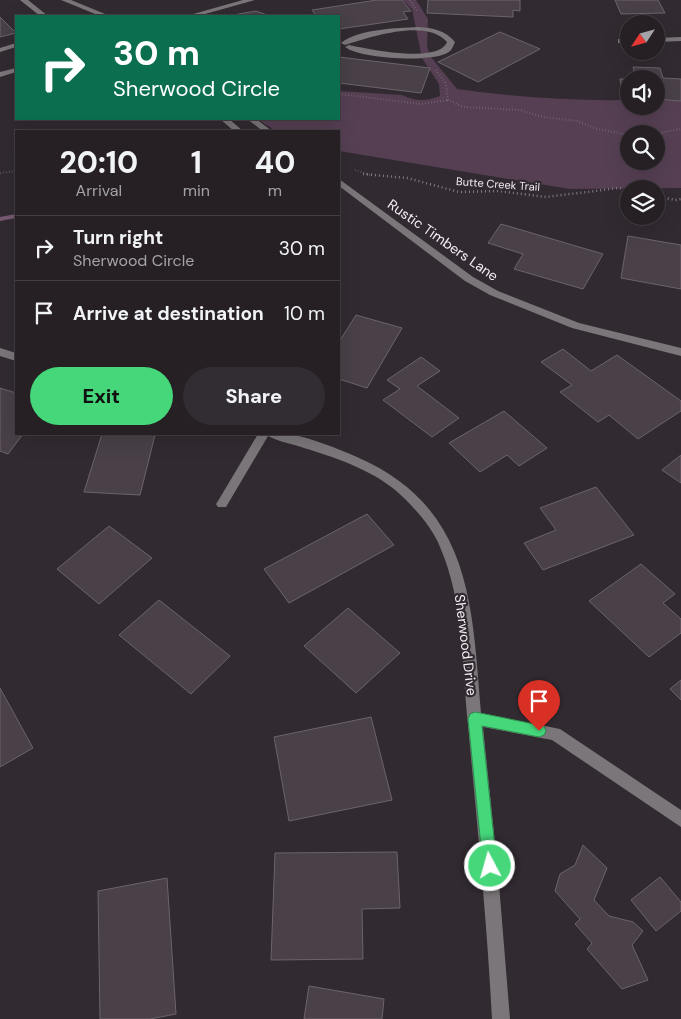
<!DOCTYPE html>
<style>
:root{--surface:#262025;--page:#322d32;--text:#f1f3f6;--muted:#a4a3a7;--line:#423e42;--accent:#45d77a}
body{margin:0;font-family:"DM Sans",sans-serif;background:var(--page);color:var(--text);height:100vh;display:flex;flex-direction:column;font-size:19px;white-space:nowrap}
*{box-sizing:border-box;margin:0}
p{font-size:16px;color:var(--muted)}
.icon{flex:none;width:28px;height:28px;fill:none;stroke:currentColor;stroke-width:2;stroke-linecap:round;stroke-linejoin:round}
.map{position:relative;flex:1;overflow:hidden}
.drawer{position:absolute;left:15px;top:130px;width:325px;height:305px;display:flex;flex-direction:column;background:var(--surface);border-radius:0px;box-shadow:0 5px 20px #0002,0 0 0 1px var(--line)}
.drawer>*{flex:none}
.hud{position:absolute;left:15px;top:15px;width:325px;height:105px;border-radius:0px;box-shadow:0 5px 20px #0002,0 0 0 1px var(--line);background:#0b6e4f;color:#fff;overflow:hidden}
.needle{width:32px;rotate:234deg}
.controls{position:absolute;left:620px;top:15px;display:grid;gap:10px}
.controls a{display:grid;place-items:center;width:45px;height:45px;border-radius:50%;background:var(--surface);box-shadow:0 5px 20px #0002,0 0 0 1px var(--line);font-size:25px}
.pin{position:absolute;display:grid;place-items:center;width:42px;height:42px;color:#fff;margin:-51px -21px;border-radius:50% 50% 50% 0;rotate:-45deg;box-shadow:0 0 5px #0007}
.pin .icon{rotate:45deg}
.me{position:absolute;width:55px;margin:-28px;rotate:354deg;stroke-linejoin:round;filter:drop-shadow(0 0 4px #0008)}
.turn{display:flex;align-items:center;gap:18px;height:105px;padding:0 15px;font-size:22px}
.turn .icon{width:65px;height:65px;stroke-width:2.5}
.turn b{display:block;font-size:35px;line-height:42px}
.eta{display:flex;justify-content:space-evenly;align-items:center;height:85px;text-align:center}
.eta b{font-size:30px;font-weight:800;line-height:35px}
.cta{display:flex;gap:10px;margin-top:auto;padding:10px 15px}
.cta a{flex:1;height:58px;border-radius:30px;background:var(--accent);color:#111;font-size:20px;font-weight:800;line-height:58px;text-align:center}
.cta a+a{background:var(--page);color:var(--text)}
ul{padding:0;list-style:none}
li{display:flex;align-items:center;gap:15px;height:65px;padding:0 15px;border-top:1px solid var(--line)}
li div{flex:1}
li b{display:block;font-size:19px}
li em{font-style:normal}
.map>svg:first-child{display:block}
.green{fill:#563f53;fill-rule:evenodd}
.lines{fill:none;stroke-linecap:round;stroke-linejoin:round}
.stream{fill:#775b73;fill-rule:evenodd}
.building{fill:#494048;stroke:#6d636c}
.path-far1{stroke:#847c83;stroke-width:2;stroke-dasharray:0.5 2.5;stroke-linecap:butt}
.path{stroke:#847c83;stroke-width:2.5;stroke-dasharray:1 3;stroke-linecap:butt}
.minor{fill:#7a7679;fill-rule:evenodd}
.route{fill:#45d77a;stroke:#2d8c4f}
.labels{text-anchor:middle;stroke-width:4.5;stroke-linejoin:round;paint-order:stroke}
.far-street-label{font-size:11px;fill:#f4eef3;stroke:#322a31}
.street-label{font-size:14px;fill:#f4eef3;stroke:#322a31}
</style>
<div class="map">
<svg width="681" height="1019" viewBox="0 0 681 1019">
<rect width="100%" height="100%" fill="#322a31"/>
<path class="green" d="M403 0H416L428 19 427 47 431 57 457 89C514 97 571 101 629 100V106H656V100H681V188L570 189 339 151V131H276L257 119H339V91L402 95C416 102 426 101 440 96L439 84 422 58 412 9ZM629 134H656V161H629Z"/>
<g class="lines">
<path class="stream" d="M16 214V218L0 221V217Z"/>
</g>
<path class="building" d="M377 0H402L411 11 403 12 408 19 339 29V16H316L312 10Z
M428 0H520V11L513 10V17L427 13Z
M615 0H658L665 13 621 14Z
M256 11 270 16H227Z
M0 17 16 33 0 37Z
M500 32 540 49 478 82 438 62Z
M339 57 430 68 421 93 339 83Z
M633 67 660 68 663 78 681 79V101L656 99V79H636Z
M620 79H629V98H623Z
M501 224 603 254 583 289 514 269 523 254 488 243Z
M628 236 681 245V289L621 278Z
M356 315 402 328 367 388 339 379V342Z
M563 349 591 371 617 355 681 401V411L638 439 609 415 598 422 560 392 572 385 541 362Z
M421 357 440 371 417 386 459 418 432 437 383 400 400 389 387 380Z
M0 388 16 393V434H23L8 454 0 451Z
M504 411 547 448 519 466 507 455 480 472 449 443Z
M102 434 155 435 140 495 84 492Z
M681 455V483L662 470Z
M596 487 634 535 543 570 524 543 556 530 540 508Z
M367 514 394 545 289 603 264 569Z
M109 526 152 558 99 604 57 569Z
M641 564 675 594 663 603 681 619V633L649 657 589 601Z
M159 600 230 656 191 694 119 635Z
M348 608 400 653 356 693 304 646Z
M681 680V700L670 689Z
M0 688 33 748 0 767Z
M371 717 392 800 289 821 274 737Z
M583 845 607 868 594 900 609 916 633 922 643 931 632 945 648 980 622 989 587 949 592 943 575 924 580 919 555 891 560 874 575 865Z
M397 852 400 908 362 909 363 959 271 960 275 853Z
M660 877 681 902V911L656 931 631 900Z
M167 878 176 1014 150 1019H100L98 891Z
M309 986 384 999 382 1019H304Z"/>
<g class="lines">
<path class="path-far1" d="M410 0 418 12
M436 70 446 84 448 100 463 107 520 110 543 117 577 121 597 129 629 135
M339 94 421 104 448 100
M653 134 681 129
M355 170 370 175
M0 173 16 171"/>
<path class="path" d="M363 174 407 178 459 192 498 191 546 197 619 188 629 190
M656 196 675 200 681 199"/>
<path class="minor" d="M20 0H28L48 16H40Z
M61 0H71L110 16H100Z
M243 0H255L198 16H186Z
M418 27C433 28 445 30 455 42 453 47 451 52 445 54 427 62 361 59 345 47L349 45C367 49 439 64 447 42 426 18 371 37 345 45L341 43C358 29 397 28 418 27Z
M681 37V41L656 42V38Z
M618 39H629V43H618Z
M16 43V47L0 52V48Z
M16 68V72L0 77V72Z
M220 119H229L243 131H234Z
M247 119H256L272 131H263Z
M339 179 473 277 498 291 579 323 681 348V356L572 328 490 295 465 281 339 186Z
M0 348 16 353V361L0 356Z
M258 434C268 434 279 432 289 434 312 438 336 448 357 457 472 507 472 605 481 713L560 729 681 810V827L552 740 483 727 498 872 510 1019H492C487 921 477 823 468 725 462 667 464 602 440 547 433 529 418 512 404 498 378 472 340 459 304 448 293 444 279 442 268 436L226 507H218L216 504 218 501Z"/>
</g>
<path class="route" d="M475 712 539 725 544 726 546 731 544 735 539 737 482 726 497 866 495 871 490 873 485 871 483 866 468 719 470 714Z"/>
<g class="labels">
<g class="far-street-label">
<text transform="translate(498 184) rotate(4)" y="4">Butte Creek Trail</text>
</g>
<g class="street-label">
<text transform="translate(443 240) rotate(35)" y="5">Rustic Timbers Lane</text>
<text transform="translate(466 645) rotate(83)" y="5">Sherwood Drive</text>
</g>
</g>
</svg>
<div class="controls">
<a><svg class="needle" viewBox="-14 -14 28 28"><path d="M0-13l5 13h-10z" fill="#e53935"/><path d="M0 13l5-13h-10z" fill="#a4a3a7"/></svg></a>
<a><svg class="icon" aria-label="sound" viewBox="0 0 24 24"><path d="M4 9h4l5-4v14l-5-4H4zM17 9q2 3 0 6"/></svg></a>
<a><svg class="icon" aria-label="search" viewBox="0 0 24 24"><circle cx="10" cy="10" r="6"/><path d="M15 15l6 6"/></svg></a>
<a><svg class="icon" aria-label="layers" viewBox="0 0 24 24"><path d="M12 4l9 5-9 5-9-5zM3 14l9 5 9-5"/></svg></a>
</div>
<div class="pin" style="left:539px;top:731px;background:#d93025"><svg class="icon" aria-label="arrive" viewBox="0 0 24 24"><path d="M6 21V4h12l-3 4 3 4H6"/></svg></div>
<svg class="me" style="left:490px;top:866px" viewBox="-20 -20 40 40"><circle r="17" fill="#45d77a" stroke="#fff" stroke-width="3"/><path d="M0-11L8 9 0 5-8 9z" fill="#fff"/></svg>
<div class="hud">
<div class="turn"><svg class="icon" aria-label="right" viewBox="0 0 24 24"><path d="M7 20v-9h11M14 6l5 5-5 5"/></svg><div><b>30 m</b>Sherwood Circle</div></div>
</div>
<section class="drawer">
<div class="eta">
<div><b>20:10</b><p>Arrival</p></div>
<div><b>1</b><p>min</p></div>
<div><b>40</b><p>m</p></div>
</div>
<ul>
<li><svg class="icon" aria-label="right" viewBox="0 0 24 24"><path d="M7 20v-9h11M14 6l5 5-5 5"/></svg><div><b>Turn right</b><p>Sherwood Circle</p></div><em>30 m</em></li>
<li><svg class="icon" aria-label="arrive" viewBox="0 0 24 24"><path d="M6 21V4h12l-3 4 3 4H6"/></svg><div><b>Arrive at destination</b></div><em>10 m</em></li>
</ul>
<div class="cta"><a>Exit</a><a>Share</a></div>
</section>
</div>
